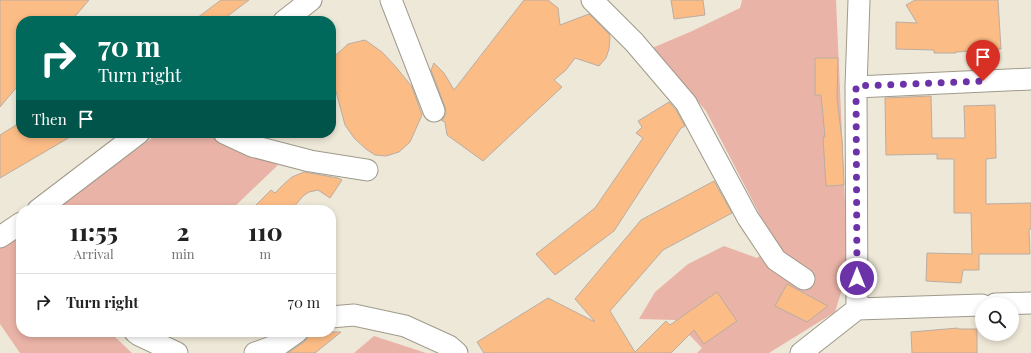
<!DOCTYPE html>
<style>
:root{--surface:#fff;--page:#f2f2f2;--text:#222;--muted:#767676;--line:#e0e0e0}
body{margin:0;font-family:"Playfair Display",serif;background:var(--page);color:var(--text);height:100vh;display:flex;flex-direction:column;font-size:15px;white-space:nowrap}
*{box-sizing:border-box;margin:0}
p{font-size:13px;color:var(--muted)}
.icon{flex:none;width:22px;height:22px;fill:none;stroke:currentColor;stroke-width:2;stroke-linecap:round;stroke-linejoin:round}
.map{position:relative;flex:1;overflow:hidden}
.sheet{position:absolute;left:16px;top:205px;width:320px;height:132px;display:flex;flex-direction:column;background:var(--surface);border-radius:16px;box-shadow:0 2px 6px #0003}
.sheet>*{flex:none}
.hud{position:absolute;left:16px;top:16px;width:320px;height:122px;border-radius:16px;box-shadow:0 2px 6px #0003;background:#00695c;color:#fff;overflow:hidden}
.fabs{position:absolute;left:975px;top:297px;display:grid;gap:8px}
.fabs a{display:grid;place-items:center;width:44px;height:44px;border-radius:50%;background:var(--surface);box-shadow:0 2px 6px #0003;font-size:20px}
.pin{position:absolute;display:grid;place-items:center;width:34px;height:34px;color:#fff;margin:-41px -17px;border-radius:50% 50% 50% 0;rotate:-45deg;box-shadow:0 0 4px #0007}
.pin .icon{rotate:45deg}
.me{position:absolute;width:44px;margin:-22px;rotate:0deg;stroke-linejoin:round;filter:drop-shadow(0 0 3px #0008)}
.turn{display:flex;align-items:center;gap:14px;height:84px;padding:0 16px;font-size:18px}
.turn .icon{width:52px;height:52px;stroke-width:2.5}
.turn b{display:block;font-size:28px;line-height:34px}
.then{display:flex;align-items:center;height:38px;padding:0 16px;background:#0003;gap:8px;font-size:15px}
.eta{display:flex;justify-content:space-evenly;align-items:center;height:68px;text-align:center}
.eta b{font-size:24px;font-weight:800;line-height:28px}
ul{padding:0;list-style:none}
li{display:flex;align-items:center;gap:12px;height:56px;padding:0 16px;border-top:1px solid var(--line)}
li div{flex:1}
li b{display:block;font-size:15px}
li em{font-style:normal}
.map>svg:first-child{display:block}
.green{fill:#eab3a7}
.building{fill:#fcbc85;stroke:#baada2}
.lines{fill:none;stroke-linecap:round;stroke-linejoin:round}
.minor-casing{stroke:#9f9a8b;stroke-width:23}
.minor{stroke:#fff;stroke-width:21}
.route{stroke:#6c32a8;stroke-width:7;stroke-dasharray:0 12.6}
</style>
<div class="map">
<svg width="1031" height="353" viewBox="0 0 1031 353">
<rect width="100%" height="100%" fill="#eee8d8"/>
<path class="green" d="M742 0H836L848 270 835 312 769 353H697L702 348 675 320 639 319 655 292 688 264 724 246 757 258 775 244 706 111 652 48 690 32 740 8Z
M159 133H204L278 165 231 210H51Z
M21 231V332H113L112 334 132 353H20L0 324V246Z
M374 336 426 353H354Z"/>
<path class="building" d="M0 0H89L71 21H21V82L0 107Z
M221 0H249L221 21H193Z
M524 0H548L558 8 560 25 589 14 609 34 610 37 609 49 606 58 599 66 575 58 566 70 554 80 562 87 483 161 447 135 445 122 441 120 444 118 446 113 445 107 431 70 434 63 444 73 454 90Z
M671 0H703L705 15 674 19Z
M915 0H998L1001 49 956 52V53H934V50L896 49V22L917 23 906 5Z
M365 40 382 52 396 67 412 87 422 115 410 142 399 152 386 156 375 155 366 149 354 138 345 125 335 88 331 68 335 56 348 44Z
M815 58H838L837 98 842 140 844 185 826 186 823 137H825L821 95H815Z
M931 96 932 138H965L964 106 995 105 996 158 986 159V204L1031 203V229H1029L1030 254H979V270H963L961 283 926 281 927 253 972 254 971 213H954V159H937V154L886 155 885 98Z
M669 102 676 110 685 126 681 128 614 231 555 275 536 254 595 208 643 138 636 133 642 127 638 121Z
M21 122V133H77L0 178V135Z
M304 172 338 178 342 180 330 198 318 190 309 192 303 196 293 208 295 210H251L271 190 275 193 285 183 292 177Z
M714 181 732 213 663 250 610 311 635 352 666 321 670 325 717 292 737 321 704 344 694 330 671 353H484L477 342 548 298 595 322 575 299 641 220Z
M787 284 828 306 807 322 775 306Z
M958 328V329H977V353H912L911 332Z
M309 332H341L315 353H288L304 342 308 337Z"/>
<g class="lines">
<g class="minor-casing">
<path id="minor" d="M391 0 434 111
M592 0 634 42 686 103 748 218 776 260 804 279
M284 21 311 0
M856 87 1031 79
M224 133 252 146 310 161 367 170
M38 210 139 133
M0 237 21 223
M995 304 1031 303
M857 309 856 87 859 0
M331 317 354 315 405 326 449 346 457 353
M135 332 139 335 177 353
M255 353 280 344 297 332
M801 353 857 309 982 305"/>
</g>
<use href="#minor" class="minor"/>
</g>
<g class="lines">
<path class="route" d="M857 278 856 86 983 81"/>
</g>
</svg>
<div class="fabs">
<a><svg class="icon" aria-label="search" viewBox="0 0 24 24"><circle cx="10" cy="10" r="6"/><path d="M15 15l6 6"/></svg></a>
</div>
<div class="pin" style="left:983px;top:81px;background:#d93025"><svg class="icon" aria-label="arrive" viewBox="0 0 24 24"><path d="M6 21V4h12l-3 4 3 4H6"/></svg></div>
<svg class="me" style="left:857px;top:278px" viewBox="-20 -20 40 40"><circle r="17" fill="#6c32a8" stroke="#fff" stroke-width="3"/><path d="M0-11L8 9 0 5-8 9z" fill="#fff"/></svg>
<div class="hud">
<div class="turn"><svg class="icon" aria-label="right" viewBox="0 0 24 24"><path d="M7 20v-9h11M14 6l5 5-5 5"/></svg><div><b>70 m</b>Turn right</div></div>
<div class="then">Then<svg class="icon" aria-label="arrive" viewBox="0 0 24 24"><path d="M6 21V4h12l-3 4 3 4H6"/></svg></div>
</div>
<section class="sheet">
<div class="eta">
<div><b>11:55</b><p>Arrival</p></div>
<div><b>2</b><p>min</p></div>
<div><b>110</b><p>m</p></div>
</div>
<ul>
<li><svg class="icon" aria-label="right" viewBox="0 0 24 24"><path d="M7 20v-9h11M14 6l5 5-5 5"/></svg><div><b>Turn right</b></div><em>70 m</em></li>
</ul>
</section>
</div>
